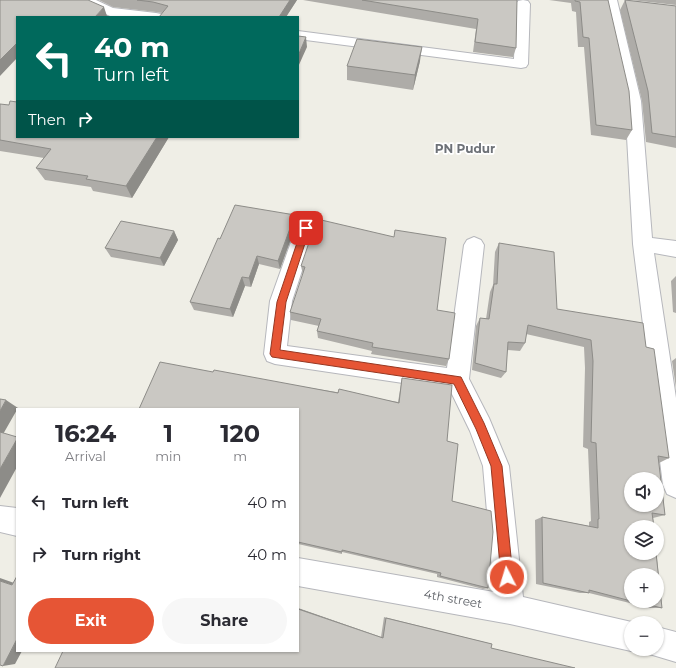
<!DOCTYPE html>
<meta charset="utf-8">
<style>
:root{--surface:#fff;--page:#f7f7f7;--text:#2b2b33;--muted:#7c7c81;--accent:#e65535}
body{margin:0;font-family:Montserrat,sans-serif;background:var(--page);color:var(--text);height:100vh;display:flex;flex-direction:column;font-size:15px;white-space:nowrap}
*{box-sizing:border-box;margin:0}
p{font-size:13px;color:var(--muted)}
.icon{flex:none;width:22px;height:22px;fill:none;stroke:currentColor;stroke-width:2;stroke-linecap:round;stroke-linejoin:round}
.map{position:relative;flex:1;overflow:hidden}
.sheet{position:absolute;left:16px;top:408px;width:283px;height:244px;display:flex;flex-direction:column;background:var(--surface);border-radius:0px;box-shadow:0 1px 3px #0004}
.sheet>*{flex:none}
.guide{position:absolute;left:16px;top:16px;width:283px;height:122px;border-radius:0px;box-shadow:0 1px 3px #0004;background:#00695c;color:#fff;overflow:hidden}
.buttons{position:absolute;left:624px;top:472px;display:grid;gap:8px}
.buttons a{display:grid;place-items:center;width:40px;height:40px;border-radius:50%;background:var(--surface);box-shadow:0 1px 3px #0004;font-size:20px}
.pin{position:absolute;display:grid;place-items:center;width:34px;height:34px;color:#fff;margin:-17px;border-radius:8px;box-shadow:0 2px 6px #0006}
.me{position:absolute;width:44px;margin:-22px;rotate:355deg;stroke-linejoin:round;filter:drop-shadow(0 0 3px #0008)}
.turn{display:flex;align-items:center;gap:14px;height:84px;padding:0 12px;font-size:18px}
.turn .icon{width:52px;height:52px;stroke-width:2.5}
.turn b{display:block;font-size:28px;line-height:34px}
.then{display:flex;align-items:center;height:38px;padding:0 12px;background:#0003;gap:8px;font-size:15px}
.eta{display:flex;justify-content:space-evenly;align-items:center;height:68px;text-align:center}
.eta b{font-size:24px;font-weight:700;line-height:28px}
.cta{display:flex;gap:8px;margin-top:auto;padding:8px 12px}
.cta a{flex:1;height:46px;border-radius:24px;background:var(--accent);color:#fff;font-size:16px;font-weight:700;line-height:46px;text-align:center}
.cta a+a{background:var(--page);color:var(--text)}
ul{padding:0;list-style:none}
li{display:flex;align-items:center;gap:12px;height:52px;padding:0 12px}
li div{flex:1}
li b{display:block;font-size:15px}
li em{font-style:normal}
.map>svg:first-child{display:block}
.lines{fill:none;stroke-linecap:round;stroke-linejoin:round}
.street-casing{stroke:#b6b7bc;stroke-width:2}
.street{fill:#fff;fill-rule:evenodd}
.wall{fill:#aeaca8;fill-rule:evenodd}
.shaded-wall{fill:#8d8c88}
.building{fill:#cac8c3;stroke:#8d8c88;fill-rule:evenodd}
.route{fill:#e65535;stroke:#963722}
.labels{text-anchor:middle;stroke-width:3.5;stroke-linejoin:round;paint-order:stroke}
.far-district-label{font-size:12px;font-weight:bold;fill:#6e7278;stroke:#fff}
.near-street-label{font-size:12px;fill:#5d6066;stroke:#fff}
</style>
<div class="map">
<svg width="676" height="668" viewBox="0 0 676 668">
<rect width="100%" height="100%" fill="#efeee6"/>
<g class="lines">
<g class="street-casing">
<path id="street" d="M79 0H96L113 8 156 13 161 14 163 17 110 16 81 3Z
M523 0 528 1 530 4 528 64 526 67 521 68 298 39V31L514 59 516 4 518 1Z
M603 0H617L641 101 652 238 676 241V257L654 253 676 398V498L667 494 663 485 633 244 625 101Z
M306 221 313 223 316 228 292 301 287 346 447 368 464 245 467 240 474 237 481 240 484 245 469 379 489 418 509 466 523 597 636 623H631V649H636L631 651 510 624 298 586V558L494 592 483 466 470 431 450 390 275 364 267 361 264 354 270 301 296 228 299 223Z
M0 506 17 508V536L0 532Z
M657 627 676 632V662L646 653 645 649H657Z"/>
</g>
<use href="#street" class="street"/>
</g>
<path class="wall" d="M99 0H297L286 17 162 13 156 12 113 7Z
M303 0H517L516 48 513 57 473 52 476 29Z
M549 0H608L632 130 626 140 591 135 584 47H578L576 12 572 11 571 3Z
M625 0 676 6V148L646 142 642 101 620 10Z
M631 0H676V5Z
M420 61 413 90 347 80V66Z
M0 104 17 137H169L132 198 93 191 91 187 45 180 36 168 44 158 0 151Z
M296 225 280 269 259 264 251 287 245 286 233 317 194 310 190 302 220 239Z
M174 231 178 240 164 266 111 257 105 248Z
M499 243 557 309 646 347 669 458 659 463 665 515 653 518 662 608H650L589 593H580L536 584 535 520 542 517 589 526V522L591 521 588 449 583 447 585 368 584 347 526 334 525 343 520 351 507 350 506 372 501 378 472 370 476 326 480 318 486 319 490 292 493 285 495 252ZM631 575 657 601H631Z
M301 266 437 310 449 359 446 366 371 354 372 351 318 338 317 331 319 326 291 320 290 312 303 275Z
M676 276V313L673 312 671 281Z
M676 358V388L672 361Z
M213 372 398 402 402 378 447 441 452 501 488 588 483 589 437 577V574L342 552V554L298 544V409Z
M384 617 492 644 63 651 381 637Z"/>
<path class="shaded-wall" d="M290 0H297L286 17H279Z
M104 7 107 16V17H95Z
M306 37 307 47 298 67V56Z
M17 43V58L0 76V60Z
M422 47 420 61 413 90 415 75Z
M157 137H169L132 198 126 186Z
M295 215 296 225 280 269 278 261Z
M174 231 178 240 164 266 160 258Z
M257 256 259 264 251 287 249 278Z
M242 277 245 286 233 317 230 309Z
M6 400 18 408 2 436 0 435V411Z
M17 439V467L0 498V469Z
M0 578 17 584 12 585 0 581Z
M298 608 381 637 383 638 298 609Z
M17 639V651H22L15 664 3 666Z"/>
<path class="building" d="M0 0H88L104 7 95 17H17V43L0 60Z
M137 0H290L279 17H159L168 6 153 2Z
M362 0H517L516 48 475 42 478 19Z
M575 0H608L629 91 632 130 596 125 589 38 583 37 580 2 575 1Z
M625 0 676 6V137L652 133 648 91Z
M298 36 306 37 298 56Z
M357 39 422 47 415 75 347 66Z
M10 101 17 102V137H157L126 186 86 179 88 176 36 168 51 149 0 140V104L9 105Z
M235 205 295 215 278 261 257 256 249 278 242 277 230 309 190 302 218 238 220 239Z
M317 219 394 237 395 230 446 238 437 310 455 313 449 359 372 347 373 343 317 331 321 319 290 312 305 267 301 266Z
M121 221 174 231 160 258 105 248Z
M499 243 554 252 557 309 643 323 646 347 654 349 669 458 658 456 665 515 652 513 654 527H631V553H656L662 608 633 601H657V575H631V601L589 590V593L543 583 542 517 598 528V519H599L596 443 591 442 593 361 591 340 528 325 525 343 508 342 506 372 475 363 480 318 489 319 494 284H497ZM631 479H657V505H631Z
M160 362 213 372 214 370 338 393 339 389 399 403 402 378 452 385 447 441 458 444 452 501 491 511 493 532 488 588 440 576 441 573 342 550V552L298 542V409H139Z
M0 399 6 400 0 411Z
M0 432 17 437V439L0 469Z
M17 576V639L3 666 0 665V581L12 585Z
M298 609 383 638 386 618 492 644 491 648 575 668H55L63 651H298Z"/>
<path class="route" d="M306 225 310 228 286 302 280 350 461 377 484 423 502 466 513 577 511 581 507 583 503 581 501 577 491 466 476 429 454 384 272 357 270 354 277 302 302 228Z"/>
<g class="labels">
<g class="far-district-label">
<text x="465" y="153">PN Pudur</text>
</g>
<g class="near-street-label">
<text transform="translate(453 599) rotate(10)" y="4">4th street</text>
</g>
</g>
</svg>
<div class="buttons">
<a><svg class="icon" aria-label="sound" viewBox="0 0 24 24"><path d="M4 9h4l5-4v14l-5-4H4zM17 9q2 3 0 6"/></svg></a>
<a><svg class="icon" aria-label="layers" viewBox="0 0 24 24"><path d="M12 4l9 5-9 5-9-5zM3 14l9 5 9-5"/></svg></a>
<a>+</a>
<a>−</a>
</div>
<div class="pin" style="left:306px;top:228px;background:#d93025"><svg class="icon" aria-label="arrive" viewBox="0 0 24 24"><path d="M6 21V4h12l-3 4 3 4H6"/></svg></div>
<svg class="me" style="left:507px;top:577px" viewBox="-20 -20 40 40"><circle r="17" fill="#e65535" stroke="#fff" stroke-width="3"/><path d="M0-11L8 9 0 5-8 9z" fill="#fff"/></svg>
<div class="guide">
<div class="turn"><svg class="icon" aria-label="left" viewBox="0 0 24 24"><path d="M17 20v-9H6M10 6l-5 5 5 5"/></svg><div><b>40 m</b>Turn left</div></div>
<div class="then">Then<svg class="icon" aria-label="right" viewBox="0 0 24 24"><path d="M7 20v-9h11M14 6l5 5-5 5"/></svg></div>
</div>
<section class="sheet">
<div class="eta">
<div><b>16:24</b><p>Arrival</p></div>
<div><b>1</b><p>min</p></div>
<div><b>120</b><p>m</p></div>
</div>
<ul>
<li><svg class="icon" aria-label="left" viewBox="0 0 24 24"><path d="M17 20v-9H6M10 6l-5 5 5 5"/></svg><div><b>Turn left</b></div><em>40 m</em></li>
<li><svg class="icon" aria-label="right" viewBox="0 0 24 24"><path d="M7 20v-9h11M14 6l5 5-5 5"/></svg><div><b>Turn right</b></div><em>40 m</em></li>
</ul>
<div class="cta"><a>Exit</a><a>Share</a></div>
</section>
</div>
